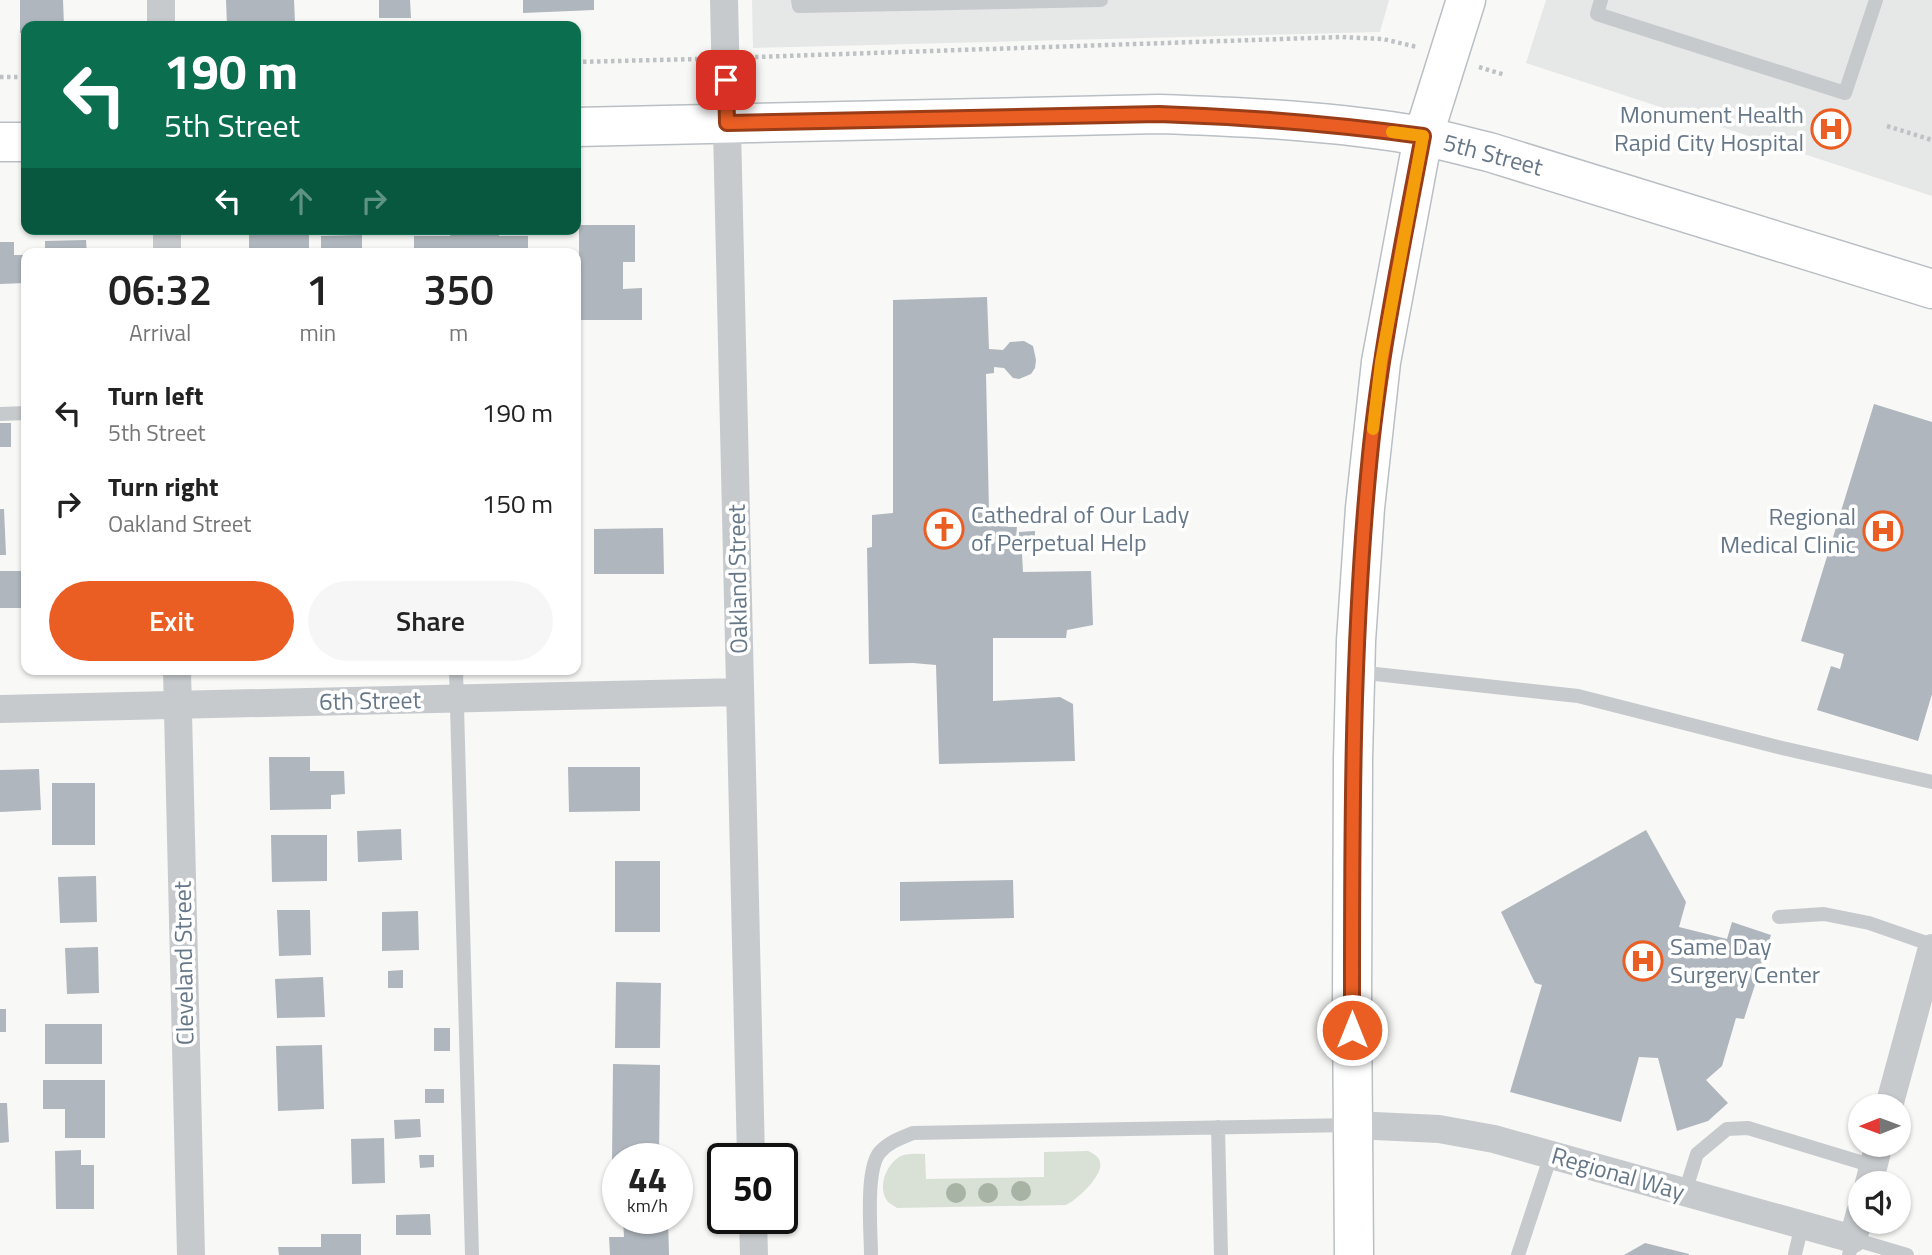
<!DOCTYPE html>
<style>
:root{--surface:#fff;--page:#f6f6f6;--text:#222;--muted:#767676;--accent:#ea5e24}
body{margin:0;font-family:"Titillium Web",sans-serif;background:var(--page);color:var(--text);height:100vh;display:flex;flex-direction:column;font-size:26px;white-space:nowrap}
*{box-sizing:border-box;margin:0}
p{font-size:23px;color:var(--muted)}
.icon{flex:none;width:38px;height:38px;fill:none;stroke:currentColor;stroke-width:2;stroke-linecap:round;stroke-linejoin:round}
.map{position:relative;flex:1;overflow:hidden}
.side{position:absolute;left:21px;top:248px;width:560px;height:427px;display:flex;flex-direction:column;background:var(--surface);border-radius:14px;box-shadow:0 2px 5px #0004}
.side>*{flex:none}
.hud{position:absolute;left:21px;top:21px;width:560px;height:214px;border-radius:14px;box-shadow:0 2px 5px #0004;background:#0b6e4f;color:#fff;overflow:hidden}
.needle{width:46px;rotate:269deg}
.buttons{position:absolute;left:1848px;top:1094px;display:grid;gap:14px}
.buttons a{display:grid;place-items:center;width:63px;height:63px;border-radius:50%;background:var(--surface);box-shadow:0 2px 5px #0004;font-size:35px}
.speed{position:absolute;left:602px;top:1143px;display:flex;gap:14px;font-size:35px;font-weight:700;text-align:center}
.speed>*{display:grid;place-content:center;width:91px;height:91px;border-radius:50%;background:var(--surface);box-shadow:0 2px 5px #0004;line-height:1}
.speed small{font-size:18px;font-weight:400}
.speed .limit{border:4px solid #111;border-radius:10px;background:#fff;color:#111}
.pin{position:absolute;display:grid;place-items:center;width:60px;height:60px;color:#fff;margin:-30px;border-radius:14px;box-shadow:0 4px 10px #0006}
.me{position:absolute;width:77px;margin:-38px;rotate:0deg;stroke-linejoin:round;filter:drop-shadow(0 0 5px #0008)}
.turn{display:flex;align-items:center;gap:24px;height:147px;padding:0 28px;font-size:32px}
.turn .icon{width:91px;height:91px;stroke-width:2.5}
.turn b{display:block;font-size:49px;line-height:60px}
.lanes{display:flex;align-items:center;height:66px;padding:0 28px;background:#0003;justify-content:center;gap:35px;direction:ltr}
.lanes .off{opacity:.35}
.eta{display:flex;justify-content:space-evenly;align-items:center;height:119px;text-align:center}
.eta b{font-size:42px;font-weight:600;line-height:49px}
.cta{display:flex;gap:14px;margin-top:auto;padding:14px 28px}
.cta a{flex:1;height:80px;border-radius:42px;background:var(--accent);color:#fff;font-size:28px;font-weight:600;line-height:80px;text-align:center}
.cta a+a{background:var(--page);color:var(--text)}
ul{padding:0;list-style:none}
li{display:flex;align-items:center;gap:21px;height:91px;padding:0 28px}
li div{flex:1}
li b{display:block;font-size:26px}
li em{font-style:normal}
.map>svg:first-child{display:block}
.built{fill:#e6e7e7}
.green{fill:#d9e1d6}
.building{fill:#afb6bd}
.lines{fill:none;stroke-linecap:round;stroke-linejoin:round}
.secondary-casing{stroke:#babfc4;stroke-width:41}
.path{stroke:#bfc2c4;stroke-width:4.5;stroke-dasharray:3.5 3.5;stroke-linecap:butt}
.lane{stroke:#c6cacd;stroke-width:14}
.street{stroke:#c6cacd;stroke-width:28}
.secondary{stroke:#fff;stroke-width:38}
.tree{fill:#a7b3a4}
.route-casing{stroke:#983d17;stroke-width:18}
.route{stroke:#ea5e24;stroke-width:12}
.slow{stroke:#f59e0b;stroke-width:12}
.labels{text-anchor:middle;stroke-width:7;stroke-linejoin:round;paint-order:stroke}
.poi-label{font-size:24px;fill:#678;stroke:#fff;text-anchor:end}
.street-label{font-size:24px;fill:#678;stroke:#fff}
</style>
<div class="map">
<svg width="1932" height="1255" viewBox="0 0 1932 1255">
<rect width="100%" height="100%" fill="#f8f8f6"/>
<path class="built" d="M752 0H1389L1380 32 753 48Z
M1546 0H1932V196L1526 63Z"/>
<path class="green" d="M1088 1151C1092 1153 1099 1156 1100 1162 1104 1175 1077 1200 1066 1205L897 1208C896 1207 889 1203 888 1202 876 1187 887 1163 901 1156 909 1153 917 1154 925 1154L926 1179 1044 1177V1152Z"/>
<path class="building" d="M20 0H63L64 26H26V32L20 33Z
M226 0H294L295 23 227 25Z
M379 0H410L411 18H379Z
M523 0H594V10L523 13Z
M579 225H635V262H623V289L642 288V320H579Z
M451 229H499V236H528V254H414V236H450Z
M309 231V254H249V233Z
M362 235V254H321V236Z
M86 240 87 254H45V241Z
M0 242H14V255H26V283L0 284Z
M987 297 989 349 1003 350 1010 342 1024 341 1033 346 1036 360 1035 368 1031 374 1019 379 1013 378 1004 368 994 367V373L986 374 989 511 994 512 996 521H1009L1008 527H1017L1016 537 1019 538V532L1035 531V554H1022L1023 572 1091 571 1093 625 1067 630 1066 638H993V701L1060 697 1073 704 1075 761 939 764 936 665 913 663 869 664 867 548 872 547V515L893 513V300Z
M1874 404 1932 422V694L1918 741 1817 710 1831 666 1840 669 1844 654 1801 641Z
M0 423H11V447H0Z
M0 509H4L6 555H0Z
M663 528 664 574H594V529Z
M0 571H26V608H0Z
M269 757H310V771H344L345 794 331 795V809L270 810Z
M568 767H640V811L569 812Z
M39 769 41 810 0 812V770Z
M52 783H95V845H52Z
M401 829 402 860 358 862 357 831Z
M1646 830 1686 902 1679 927 1727 939 1732 922 1771 935 1744 1019 1736 1018 1722 1066 1706 1080 1728 1103 1708 1121 1677 1131 1658 1058 1639 1057 1621 1122 1510 1092 1542 985 1535 983 1501 912Z
M271 835H327V881L272 882Z
M615 861H660V932H615Z
M96 876 97 922 60 923 58 877Z
M1013 880 1014 918 900 921V882Z
M277 910H310L311 955 279 956Z
M418 911 419 950 382 951V912Z
M98 947 99 993 67 994 65 948Z
M403 970V988H388V971Z
M323 977 325 1017 277 1018 275 979Z
M616 982 661 983 660 1048H615Z
M0 1009H6V1032H0Z
M45 1024H102V1064H45Z
M434 1028H450V1051H434Z
M322 1045 324 1109 278 1111 276 1046Z
M613 1064 660 1065 659 1158H618V1163H612Z
M43 1080H105V1138H65V1109H43Z
M425 1089H444V1103H425Z
M0 1103H7L9 1142 0 1143Z
M420 1119 421 1137 395 1139 394 1120Z
M384 1138 385 1183 352 1184 351 1139Z
M81 1150V1165H94V1209H56L55 1151Z
M419 1155H434V1167L420 1168Z
M430 1214 431 1235H396V1215Z
M623 1218H668L669 1255H610L609 1237H624Z
M321 1234H361V1255H279L278 1247H321Z
M1645 1243 1689 1254V1255H1624Z"/>
<g class="lines">
<g class="secondary-casing">
<path id="secondary" d="M576 127 1159 114C1247 117 1335 121 1421 136 1444 140 1466 147 1489 152L1932 289
M0 142H26
M1354 1255 1352 1007 1353 759 1356 641 1365 508 1381 362 1423 137 1466 0"/>
</g>
<path class="path" d="M755 57 1341 37 1383 39 1417 47
M576 62 698 59
M1479 67 1505 75
M0 77H26
M1887 126 1932 140"/>
<path class="lane" d="M798 0 799 6 1101 0
M1601 0 1597 14 1845 93 1876 0
M0 414 26 413
M456 670 472 1255
M1357 672 1578 696 1778 747 1932 782
M1779 917 1824 914 1869 923 1932 945
M1218 1127 1221 1255
M1685 1192 1697 1154 1727 1129 1748 1128 1873 1166
M1795 1254 1802 1225
M871 1255C871 1232 865 1169 880 1152 889 1142 901 1138 913 1133L1351 1125
M1518 1255 1551 1155
M1849 1255 1853 1239 1907 1255"/>
<path class="street" d="M161 0V26
M724 0 751 1158
M167 229V254
M177 670 191 1255
M0 709 740 692
M1889 1106 1932 948
M1353 1125 1439 1129 1494 1139 1853 1239 1860 1213
M1869 1183 1879 1144
M753 1218 754 1255"/>
<use href="#secondary" class="secondary"/>
</g>
<g class="tree">
<circle cx="1021" cy="1191" r="10"/>
<circle cx="956" cy="1193" r="10"/>
<circle cx="988" cy="1193" r="10"/>
</g>
<g class="lines">
<g class="route-casing">
<path id="route" d="M726 80 727 123 1159 114C1248 117 1335 124 1423 136 1403 242 1381 347 1370 455 1351 646 1352 838 1352 1030"/>
</g>
<use href="#route" class="route"/>
<path class="slow" d="M1373 429 1381 362 1423 136 1392 132"/>
</g>
<defs>
<g id="hospital-ring" transform="scale(2.0125)"><circle r="9.5" fill="#fff" stroke="#ea5e24" stroke-width="1.5"/><path d="M-5-5h3v3.5h4V-5h3V5h-3V1.5h-4V5h-3Z" fill="#ea5e24"/></g>
<g id="church-ring" transform="scale(2.0125)"><circle r="9.5" fill="#fff" stroke="#ea5e24" stroke-width="1.5"/><path d="M-1.2-6h2.4v3.5h3.3v2.4h-3.3V6h-2.4V-.1h-3.3v-2.4h3.3Z" fill="#ea5e24"/></g>
</defs>
<g fill-rule="evenodd">
<use href="#hospital-ring" x="1831" y="129"/>
<use href="#church-ring" x="944" y="529"/>
<use href="#hospital-ring" x="1883" y="531"/>
<use href="#hospital-ring" x="1643" y="961"/>
</g>
<g class="labels">
<g class="poi-label">
<text x="1804" y="123">Monument Health<tspan x="1804" dy="28">Rapid City Hospital</tspan></text>
<text x="971" y="523" text-anchor="start">Cathedral of Our Lady<tspan x="971" dy="28">of Perpetual Help</tspan></text>
<text x="1856" y="525">Regional<tspan x="1856" dy="28">Medical Clinic</tspan></text>
<text x="1670" y="955" text-anchor="start">Same Day<tspan x="1670" dy="28">Surgery Center</tspan></text>
</g>
<g class="street-label">
<text transform="translate(1493 155) rotate(15)" y="8">5th Street</text>
<text transform="translate(738 579) rotate(-91)" y="8">Oakland Street</text>
<text transform="translate(370 701) rotate(-1)" y="8">6th Street</text>
<text transform="translate(184 963) rotate(-91)" y="8">Cleveland Street</text>
<text transform="translate(1618 1174) rotate(16)" y="8">Regional Way</text>
</g>
</g>
</svg>
<div class="buttons">
<a><svg class="needle" viewBox="-14 -14 28 28"><path d="M0-13l5 13h-10z" fill="#e53935"/><path d="M0 13l5-13h-10z" fill="#767676"/></svg></a>
<a><svg class="icon" aria-label="sound" viewBox="0 0 24 24"><path d="M4 9h4l5-4v14l-5-4H4zM17 9q2 3 0 6"/></svg></a>
</div>
<div class="speed"><div>44<small>km/h</small></div><div class="limit">50</div></div>
<div class="pin" style="left:726px;top:80px;background:#d93025"><svg class="icon" aria-label="arrive" viewBox="0 0 24 24"><path d="M6 21V4h12l-3 4 3 4H6"/></svg></div>
<svg class="me" style="left:1352px;top:1030px" viewBox="-20 -20 40 40"><circle r="17" fill="#ea5e24" stroke="#fff" stroke-width="3"/><path d="M0-11L8 9 0 5-8 9z" fill="#fff"/></svg>
<div class="hud">
<div class="turn"><svg class="icon" aria-label="left" viewBox="0 0 24 24"><path d="M17 20v-9H6M10 6l-5 5 5 5"/></svg><div><b>190 m</b>5th Street</div></div>
<div class="lanes"><svg class="icon" aria-label="left" viewBox="0 0 24 24"><path d="M17 20v-9H6M10 6l-5 5 5 5"/></svg><svg class="icon off" aria-label="ahead" viewBox="0 0 24 24"><path d="M12 20V5M6 11l6-6 6 6"/></svg><svg class="icon off" aria-label="right" viewBox="0 0 24 24"><path d="M7 20v-9h11M14 6l5 5-5 5"/></svg></div>
</div>
<section class="side">
<div class="eta">
<div><b>06:32</b><p>Arrival</p></div>
<div><b>1</b><p>min</p></div>
<div><b>350</b><p>m</p></div>
</div>
<ul>
<li><svg class="icon" aria-label="left" viewBox="0 0 24 24"><path d="M17 20v-9H6M10 6l-5 5 5 5"/></svg><div><b>Turn left</b><p>5th Street</p></div><em>190 m</em></li>
<li><svg class="icon" aria-label="right" viewBox="0 0 24 24"><path d="M7 20v-9h11M14 6l5 5-5 5"/></svg><div><b>Turn right</b><p>Oakland Street</p></div><em>150 m</em></li>
</ul>
<div class="cta"><a>Exit</a><a>Share</a></div>
</section>
</div>
